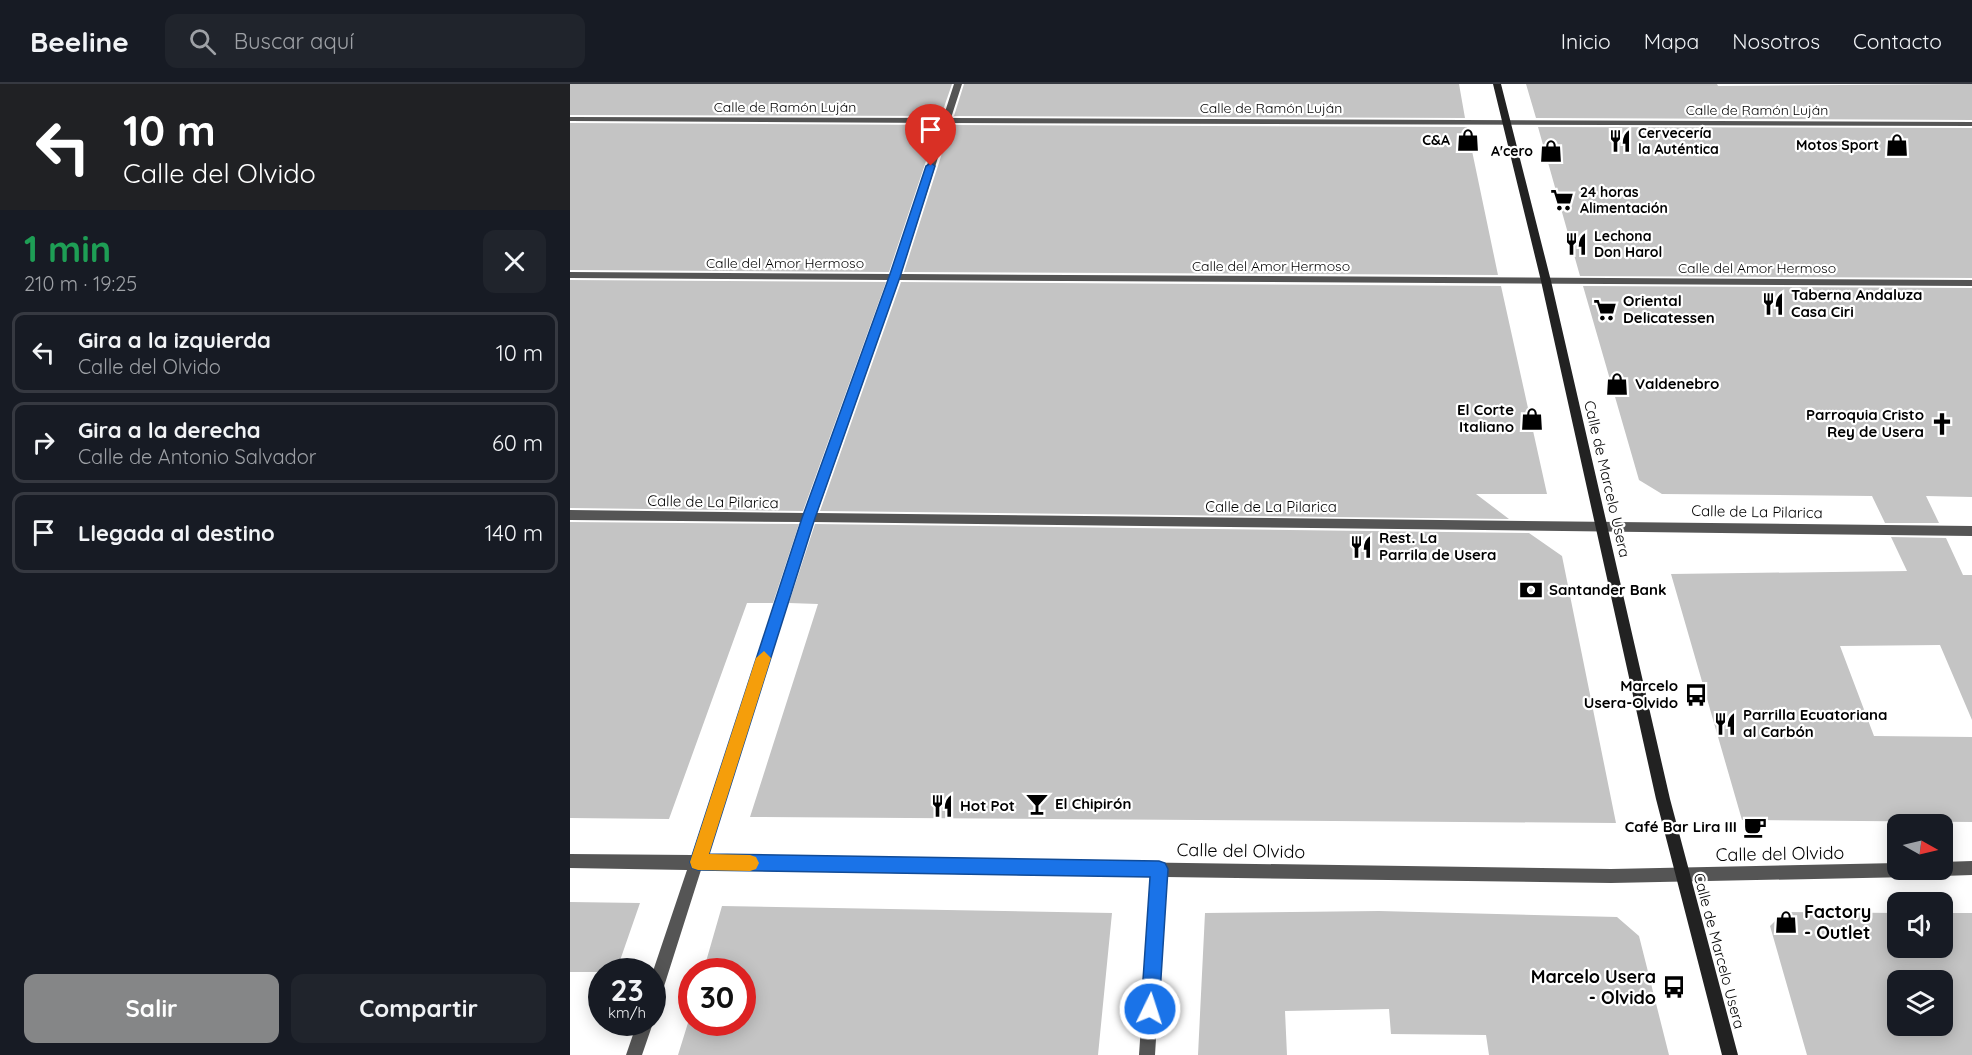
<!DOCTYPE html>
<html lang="es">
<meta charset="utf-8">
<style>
:root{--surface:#171b24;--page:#20242c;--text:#f1f3f6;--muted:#9ea1a6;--line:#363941;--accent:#858687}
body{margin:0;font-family:Quicksand,sans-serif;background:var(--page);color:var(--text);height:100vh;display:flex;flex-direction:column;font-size:22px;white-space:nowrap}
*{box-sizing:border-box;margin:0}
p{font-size:20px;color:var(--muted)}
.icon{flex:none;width:33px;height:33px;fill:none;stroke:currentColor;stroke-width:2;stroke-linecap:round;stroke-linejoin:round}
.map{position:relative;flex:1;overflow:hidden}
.panel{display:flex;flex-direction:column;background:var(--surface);width:570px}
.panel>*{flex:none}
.banner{background:#202124;color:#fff;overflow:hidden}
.needle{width:39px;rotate:98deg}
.tools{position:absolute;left:1317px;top:730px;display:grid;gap:12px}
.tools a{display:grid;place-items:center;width:66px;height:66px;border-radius:12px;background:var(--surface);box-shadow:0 3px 15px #0003;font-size:30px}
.speed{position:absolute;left:18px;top:874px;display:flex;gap:12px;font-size:30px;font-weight:700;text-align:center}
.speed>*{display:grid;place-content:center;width:78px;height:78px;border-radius:50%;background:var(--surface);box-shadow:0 3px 15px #0003;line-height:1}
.speed small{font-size:15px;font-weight:400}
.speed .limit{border:9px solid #d22;background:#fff;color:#111}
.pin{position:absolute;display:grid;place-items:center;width:51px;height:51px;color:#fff;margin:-62px -26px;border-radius:50% 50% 50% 0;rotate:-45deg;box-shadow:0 0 6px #0007}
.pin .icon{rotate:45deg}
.me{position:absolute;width:66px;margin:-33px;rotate:4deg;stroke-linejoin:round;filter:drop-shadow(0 0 4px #0008)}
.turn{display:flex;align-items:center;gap:21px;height:126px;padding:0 24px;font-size:27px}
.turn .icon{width:78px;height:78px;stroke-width:2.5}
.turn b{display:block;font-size:42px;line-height:51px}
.round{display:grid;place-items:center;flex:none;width:63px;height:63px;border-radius:12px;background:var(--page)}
.overview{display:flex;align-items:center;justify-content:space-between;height:102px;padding:0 24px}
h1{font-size:36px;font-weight:700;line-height:45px;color:#1e9e55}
.primary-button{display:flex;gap:12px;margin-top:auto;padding:12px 24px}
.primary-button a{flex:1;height:69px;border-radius:12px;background:var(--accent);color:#fff;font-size:24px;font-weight:700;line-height:69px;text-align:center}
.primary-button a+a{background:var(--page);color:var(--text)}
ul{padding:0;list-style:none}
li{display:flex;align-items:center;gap:18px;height:81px;margin:0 12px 9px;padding:0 12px;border:3px solid var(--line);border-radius:12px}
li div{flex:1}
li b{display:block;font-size:22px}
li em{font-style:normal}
header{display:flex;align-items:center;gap:36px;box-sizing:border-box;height:84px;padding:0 30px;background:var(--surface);border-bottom:2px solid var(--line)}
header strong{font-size:28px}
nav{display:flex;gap:33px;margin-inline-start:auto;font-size:21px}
.search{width:420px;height:54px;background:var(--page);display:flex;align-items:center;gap:15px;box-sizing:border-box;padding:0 21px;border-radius:12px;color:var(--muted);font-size:22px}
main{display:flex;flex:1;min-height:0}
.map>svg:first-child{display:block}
.building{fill:#c4c4c4;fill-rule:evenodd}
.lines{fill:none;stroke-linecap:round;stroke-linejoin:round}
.street{fill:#555;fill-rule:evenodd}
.secondary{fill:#222;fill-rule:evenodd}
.route{fill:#1a73e8;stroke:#114b97;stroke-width:1.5}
.slow{fill:#f59e0b}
.labels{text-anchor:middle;stroke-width:4.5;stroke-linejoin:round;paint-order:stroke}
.far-street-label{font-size:14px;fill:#000;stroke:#fff}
.far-poi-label{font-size:14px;font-weight:bold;fill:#000;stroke:#fff;text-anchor:start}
.poi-label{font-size:15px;font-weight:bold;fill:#000;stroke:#fff;text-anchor:start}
.street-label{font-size:15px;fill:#000;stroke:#fff}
.near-street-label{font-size:18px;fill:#000;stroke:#fff}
.near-poi-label{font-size:18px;font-weight:bold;fill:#000;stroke:#fff;text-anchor:start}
</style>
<header>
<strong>Beeline</strong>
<div class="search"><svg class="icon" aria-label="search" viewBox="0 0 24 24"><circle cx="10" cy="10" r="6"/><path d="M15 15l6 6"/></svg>Buscar aquí</div>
<nav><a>Inicio</a><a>Mapa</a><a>Nosotros</a><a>Contacto</a></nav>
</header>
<main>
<section class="panel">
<div class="banner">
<div class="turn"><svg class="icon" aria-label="left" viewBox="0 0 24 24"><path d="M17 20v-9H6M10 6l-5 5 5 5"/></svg><div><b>10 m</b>Calle del Olvido</div></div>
</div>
<div class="overview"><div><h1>1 min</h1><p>210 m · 19:25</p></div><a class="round"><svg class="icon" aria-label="close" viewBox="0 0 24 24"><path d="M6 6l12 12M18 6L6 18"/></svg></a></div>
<ul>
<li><svg class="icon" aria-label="left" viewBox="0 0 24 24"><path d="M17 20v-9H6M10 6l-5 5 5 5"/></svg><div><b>Gira a la izquierda</b><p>Calle del Olvido</p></div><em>10 m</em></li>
<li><svg class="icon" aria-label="right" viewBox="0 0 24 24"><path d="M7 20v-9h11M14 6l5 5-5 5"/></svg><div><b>Gira a la derecha</b><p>Calle de Antonio Salvador</p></div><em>60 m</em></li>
<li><svg class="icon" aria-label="arrive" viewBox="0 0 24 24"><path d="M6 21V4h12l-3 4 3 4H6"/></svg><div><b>Llegada al destino</b></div><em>140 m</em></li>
</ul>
<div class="primary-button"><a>Salir</a><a>Compartir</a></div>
</section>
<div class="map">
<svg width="1402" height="971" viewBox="0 0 1402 971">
<rect width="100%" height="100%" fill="#fff"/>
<path class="building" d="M0 0H382L371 32 0 31Z
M394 0H889L895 34 384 32Z
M956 0H1147L1148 2 1402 0V36L966 34Z
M0 39 368 41 319 188 0 186Z
M381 41 897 43 928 191 334 188Z
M968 43 1402 44V194L1010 192Z
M0 196 316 198 233 427 0 424Z
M331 198 931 202 977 410H906L939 435 250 427Z
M1013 202 1402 204V413L1356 412 1369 439H1315L1302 412 1092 410 1069 396Z
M0 438 229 440 203 519H177L99 735 0 734Z
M245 440 959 449 992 472 1046 739 180 733 248 520 219 519Z
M1321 453 1376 454 1393 491H1402V636L1370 561 1270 562 1304 652 1402 653V738L1172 736 1101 490 1337 487Z
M0 818 70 819 46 888H0Z
M152 822 542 829 528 971H108L122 926V939H172V888H133Z
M809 827 1047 833 1069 852 1099 971H919L916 951 821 950 819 925 715 927 717 971H628L635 829Z
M1214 828 1328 829V864H1372V829H1402V971H1237L1200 842ZM1328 897H1372V942H1328Z"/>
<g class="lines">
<path class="street" d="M384 0H392L381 34 1402 38V42L379 39 331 190 1402 196V202L329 196 247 429 1402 442V452L243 438 136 772 1041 785 1328 779V786H1348L1346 791 1341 793 1041 799 596 793 585 971H569L581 793 131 786 90 915 88 921 82 923V890L117 786 0 784V770L122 771 232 438 0 436V426L235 429 319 196 0 194V188L321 190 371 39 0 37V33L373 34Z
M1402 777V791L1372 792 1367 790 1365 786H1372V778Z
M82 938 83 939 72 971H56L67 939Z"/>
<path class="secondary" d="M923 0H931L981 197 1100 715 1168 971H1152L1086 715 971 197Z"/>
</g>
<path class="route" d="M361 79 365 82 330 193 245 434 139 770 589 777 595 779 598 785 589 925 586 931 580 934 574 931 571 925 580 793 128 786 122 784 120 778 232 434 319 193 356 82Z"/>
<path class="slow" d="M194 567 201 574 139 770 180 771 186 773 189 779 186 785 180 787 128 786 122 784 120 778 186 574Z"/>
<defs>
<g id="shop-bare" transform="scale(1.8)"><path d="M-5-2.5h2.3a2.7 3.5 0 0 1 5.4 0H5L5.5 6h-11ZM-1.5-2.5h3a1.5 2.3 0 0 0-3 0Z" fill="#000" stroke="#fff" stroke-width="2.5" paint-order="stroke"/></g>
<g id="restaurant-bare" transform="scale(1.8)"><path d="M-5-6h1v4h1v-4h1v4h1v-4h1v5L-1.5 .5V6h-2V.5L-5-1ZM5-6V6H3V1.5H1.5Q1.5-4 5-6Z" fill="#000" stroke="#fff" stroke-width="2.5" paint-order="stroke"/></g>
<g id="supermarket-bare" transform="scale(1.8)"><path d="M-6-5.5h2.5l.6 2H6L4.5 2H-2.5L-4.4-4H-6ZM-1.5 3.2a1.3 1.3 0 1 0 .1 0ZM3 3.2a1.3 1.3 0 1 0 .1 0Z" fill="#000" stroke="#fff" stroke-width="2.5" paint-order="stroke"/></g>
<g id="church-bare" transform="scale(1.8)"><path d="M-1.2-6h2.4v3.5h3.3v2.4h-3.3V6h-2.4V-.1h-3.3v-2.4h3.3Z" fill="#000" stroke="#fff" stroke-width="2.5" paint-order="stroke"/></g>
<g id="bank-bare" transform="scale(1.8)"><path d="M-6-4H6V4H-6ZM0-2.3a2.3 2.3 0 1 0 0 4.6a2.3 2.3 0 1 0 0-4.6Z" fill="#000" stroke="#fff" stroke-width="2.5" paint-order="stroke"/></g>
<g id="bus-bare" transform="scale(1.8)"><path d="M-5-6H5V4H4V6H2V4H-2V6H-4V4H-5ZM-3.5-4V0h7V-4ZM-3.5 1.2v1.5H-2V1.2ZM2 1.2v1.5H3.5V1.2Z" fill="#000" stroke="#fff" stroke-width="2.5" paint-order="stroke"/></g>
<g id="bar-bare" transform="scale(1.8)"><path d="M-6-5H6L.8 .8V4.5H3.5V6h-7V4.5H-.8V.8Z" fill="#000" stroke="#fff" stroke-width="2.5" paint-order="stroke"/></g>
<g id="cafe-bare" transform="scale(1.8)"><path d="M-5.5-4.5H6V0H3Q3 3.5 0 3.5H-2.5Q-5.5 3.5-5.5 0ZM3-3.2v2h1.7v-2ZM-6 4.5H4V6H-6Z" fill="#000" stroke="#fff" stroke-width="2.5" paint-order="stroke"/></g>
</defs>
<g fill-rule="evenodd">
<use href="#shop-bare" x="898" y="56"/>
<use href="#restaurant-bare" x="1050" y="57"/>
<use href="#shop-bare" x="1327" y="61"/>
<use href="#shop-bare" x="981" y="67"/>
<use href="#supermarket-bare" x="992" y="116"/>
<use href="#restaurant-bare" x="1006" y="160"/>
<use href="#restaurant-bare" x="1203" y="220"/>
<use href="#supermarket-bare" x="1035" y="226"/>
<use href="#shop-bare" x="1047" y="300"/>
<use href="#shop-bare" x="962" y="335"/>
<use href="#church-bare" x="1372" y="340"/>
<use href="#restaurant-bare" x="791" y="463"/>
<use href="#bank-bare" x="961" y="506"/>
<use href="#bus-bare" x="1126" y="611"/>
<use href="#restaurant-bare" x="1155" y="640"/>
<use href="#bar-bare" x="467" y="720"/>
<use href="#restaurant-bare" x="372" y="722"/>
<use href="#cafe-bare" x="1185" y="743"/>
<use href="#shop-bare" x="1216" y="838"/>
<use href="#bus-bare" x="1104" y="903"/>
</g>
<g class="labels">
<g class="far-street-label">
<text x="215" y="28">Calle de Ramón Luján</text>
<text x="701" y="29">Calle de Ramón Luján</text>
<text x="1187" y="31">Calle de Ramón Luján</text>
<text x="215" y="184">Calle del Amor Hermoso</text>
<text x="701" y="187">Calle del Amor Hermoso</text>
<text x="1187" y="189">Calle del Amor Hermoso</text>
</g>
<g class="far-poi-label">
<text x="1068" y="54">Cervecería<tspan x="1068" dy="16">la Auténtica</tspan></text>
<text x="880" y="61" text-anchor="end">C&amp;A</text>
<text x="1309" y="66" text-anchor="end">Motos Sport</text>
<text x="963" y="72" text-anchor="end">A'cero</text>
<text x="1010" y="113">24 horas<tspan x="1010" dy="16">Alimentación</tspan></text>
<text x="1024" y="157">Lechona<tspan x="1024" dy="16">Don Harol</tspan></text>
</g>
<g class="poi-label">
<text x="1221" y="216">Taberna Andaluza<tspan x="1221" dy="17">Casa Ciri</tspan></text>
<text x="1053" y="222">Oriental<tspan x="1053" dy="17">Delicatessen</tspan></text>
<text x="1065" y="305">Valdenebro</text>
<text x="944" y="331" text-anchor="end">El Corte<tspan x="944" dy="17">Italiano</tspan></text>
<text x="1354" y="336" text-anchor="end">Parroquia Cristo<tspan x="1354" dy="17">Rey de Usera</tspan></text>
<text x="809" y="459">Rest. La<tspan x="809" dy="17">Parrila de Usera</tspan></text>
<text x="979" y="511">Santander Bank</text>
<text x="1108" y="607" text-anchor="end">Marcelo<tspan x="1108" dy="17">Usera-Olvido</tspan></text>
<text x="1173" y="636">Parrilla Ecuatoriana<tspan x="1173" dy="17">al Carbón</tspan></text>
<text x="485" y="725">El Chipirón</text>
<text x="390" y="727">Hot Pot</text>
<text x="1167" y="748" text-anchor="end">Café Bar Lira III</text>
</g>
<g class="street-label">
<text transform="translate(1037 395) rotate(77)" y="5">Calle de Marcelo Usera</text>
<text transform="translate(143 418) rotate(1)" y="5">Calle de La Pilarica</text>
<text x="701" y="428">Calle de La Pilarica</text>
<text transform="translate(1187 428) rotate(1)" y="5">Calle de La Pilarica</text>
<text transform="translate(1149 867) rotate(75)" y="5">Calle de Marcelo Usera</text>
</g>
<g class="near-street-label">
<text transform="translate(671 767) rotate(1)" y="6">Calle del Olvido</text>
<text transform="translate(1210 770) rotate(-1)" y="6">Calle del Olvido</text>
</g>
<g class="near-poi-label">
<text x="1234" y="834">Factory<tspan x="1234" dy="21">- Outlet</tspan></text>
<text x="1086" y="899" text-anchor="end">Marcelo Usera<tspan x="1086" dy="21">- Olvido</tspan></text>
</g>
</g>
</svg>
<div class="tools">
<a><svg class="needle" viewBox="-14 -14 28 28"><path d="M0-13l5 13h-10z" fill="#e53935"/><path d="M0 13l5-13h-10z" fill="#9ea1a6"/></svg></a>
<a><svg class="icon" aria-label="sound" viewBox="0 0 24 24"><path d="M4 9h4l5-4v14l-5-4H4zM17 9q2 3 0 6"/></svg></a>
<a><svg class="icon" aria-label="layers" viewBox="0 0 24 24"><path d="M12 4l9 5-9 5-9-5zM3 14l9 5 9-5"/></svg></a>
</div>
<div class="speed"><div>23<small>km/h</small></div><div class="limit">30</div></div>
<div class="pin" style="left:361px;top:82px;background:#d93025"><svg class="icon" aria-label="arrive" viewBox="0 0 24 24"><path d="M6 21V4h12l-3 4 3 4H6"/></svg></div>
<svg class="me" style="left:580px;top:925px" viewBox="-20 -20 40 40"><circle r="17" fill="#1a73e8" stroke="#fff" stroke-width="3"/><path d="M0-11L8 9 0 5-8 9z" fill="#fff"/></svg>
</div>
</main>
